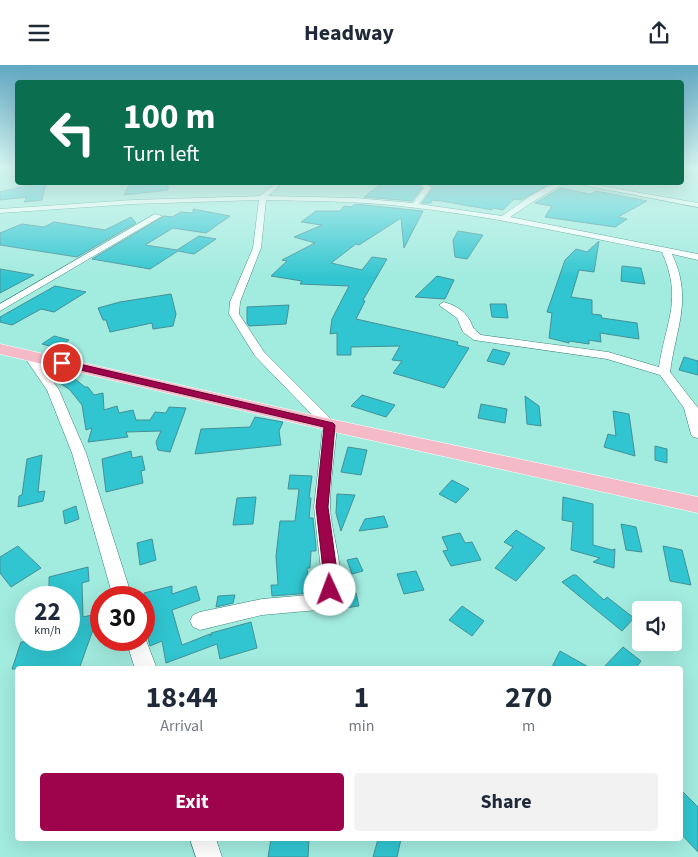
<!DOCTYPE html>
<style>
:root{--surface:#fff;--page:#f2f2f3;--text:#1f2937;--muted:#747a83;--accent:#9e044c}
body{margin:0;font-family:"Source Sans 3",sans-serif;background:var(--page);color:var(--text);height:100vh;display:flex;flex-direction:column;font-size:19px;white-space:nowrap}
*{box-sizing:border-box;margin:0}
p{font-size:16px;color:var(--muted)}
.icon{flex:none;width:28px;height:28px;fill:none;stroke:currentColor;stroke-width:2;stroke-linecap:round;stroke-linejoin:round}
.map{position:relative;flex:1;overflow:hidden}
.details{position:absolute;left:15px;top:601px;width:668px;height:175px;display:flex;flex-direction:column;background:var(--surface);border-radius:5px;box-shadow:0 5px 20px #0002}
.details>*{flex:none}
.banner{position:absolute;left:15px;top:15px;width:669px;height:105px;border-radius:5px;box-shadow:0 5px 20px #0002;background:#0b6e4f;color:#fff;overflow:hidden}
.controls{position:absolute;left:632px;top:536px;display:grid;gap:10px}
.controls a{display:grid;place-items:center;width:50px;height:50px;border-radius:5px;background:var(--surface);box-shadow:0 5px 20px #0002;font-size:25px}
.speed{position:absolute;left:15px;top:521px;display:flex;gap:10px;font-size:25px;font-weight:700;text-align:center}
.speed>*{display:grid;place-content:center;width:65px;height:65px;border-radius:50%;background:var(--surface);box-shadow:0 5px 20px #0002;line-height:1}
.speed small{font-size:12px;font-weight:400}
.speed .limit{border:8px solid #d22;background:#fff;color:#111}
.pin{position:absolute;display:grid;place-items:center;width:42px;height:42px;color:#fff;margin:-21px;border:2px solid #fff;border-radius:50%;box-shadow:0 1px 5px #0007}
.me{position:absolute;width:55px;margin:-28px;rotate:358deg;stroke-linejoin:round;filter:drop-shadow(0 0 4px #0008)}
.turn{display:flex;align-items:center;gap:18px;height:105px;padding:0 25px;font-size:22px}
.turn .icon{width:65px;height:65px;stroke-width:2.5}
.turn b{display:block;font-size:35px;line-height:42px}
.eta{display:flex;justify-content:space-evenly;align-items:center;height:85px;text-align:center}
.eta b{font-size:30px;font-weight:700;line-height:35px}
.cta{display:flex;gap:10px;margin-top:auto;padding:10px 25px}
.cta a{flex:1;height:58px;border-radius:5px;background:var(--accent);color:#fff;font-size:20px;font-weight:700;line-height:58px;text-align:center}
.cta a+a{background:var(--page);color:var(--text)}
header{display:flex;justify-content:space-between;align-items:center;height:65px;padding:0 25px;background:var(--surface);font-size:22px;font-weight:700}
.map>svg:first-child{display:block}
.building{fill:#30c5d0;stroke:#459097}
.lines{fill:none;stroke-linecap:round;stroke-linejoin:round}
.minor-casing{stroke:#378076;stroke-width:1}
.highway-casing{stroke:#fff;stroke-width:1}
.minor{fill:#fff;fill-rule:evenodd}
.highway{fill:#f5bac8;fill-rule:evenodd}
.route{fill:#9e044c;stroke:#670331}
</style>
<header><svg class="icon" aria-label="menu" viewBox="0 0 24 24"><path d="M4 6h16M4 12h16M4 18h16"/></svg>Headway<svg class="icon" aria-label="share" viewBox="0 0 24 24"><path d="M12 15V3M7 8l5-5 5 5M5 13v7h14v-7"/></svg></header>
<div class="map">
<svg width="698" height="792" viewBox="0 0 698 792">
<rect width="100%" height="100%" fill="#a2ebdf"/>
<path class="building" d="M37 118H46L42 135 24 137 27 132 0 135V127Z
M130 118H168V125L124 130Z
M382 118H418L422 123 412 136 364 132Z
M428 118H536L548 120 521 135 514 134 503 145 493 143 492 145 442 136 432 135 431 138H422L433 123Z
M561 123 590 129 596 126 647 136 618 152 627 154 615 162 545 152 552 141 535 138Z
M355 139 423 146 404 183 401 153 359 180 356 179 331 198 362 205 372 192 387 194 363 235 365 236 356 254 432 271 458 277 457 280 469 283 444 323 393 308 402 296 392 295 400 281 351 282V290H337V268L330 269 332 254 349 221 300 219 302 216 271 211 287 196 282 195 315 178 294 172 322 160 301 157 316 146H340L344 141 351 142Z
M193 144 230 151 206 168 173 163 145 180 177 185 199 171 216 174 194 189 178 186 150 204 92 194 164 151 172 152 181 147 193 148Z
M131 152 136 158 77 192 0 180V168L22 159 44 162 54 157 105 165Z
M458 166 483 170 467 194 455 192 453 175Z
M599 176 594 207 579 205 571 232 592 235V249L601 250 602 253 637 258 639 274 600 268 601 277 589 275V279L569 276V278L549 273 552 248 547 247 565 195 576 184 587 187Z
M622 201 641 203 645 219 621 216Z
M0 204 34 210 0 228Z
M437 211 454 215 445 234 415 232Z
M55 221 86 227 54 247 41 244 12 260 0 257V252Z
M171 229 176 249 173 261 153 264 152 258 110 267 106 255H103L98 243 120 237Z
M490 239H506L508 253 492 252Z
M289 240 286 259 249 261 247 258V242Z
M54 271 69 275 57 283 42 279Z
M493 284 510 288 504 300 487 296Z
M684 292 698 296V310L679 305Z
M66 307 85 322H88L94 330 103 328 104 345 117 341 119 348 133 345 136 355H150L155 347 166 348 169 342 186 343 170 387 158 385 156 377 161 366 126 367 128 372 88 377 92 363 86 365 82 340 70 325 53 313Z
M362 330 395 340 386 352 351 341Z
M525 331 539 341 541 361 527 359Z
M481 339 507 344 505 358 478 353Z
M613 346 629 349 635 391 604 382 608 369 616 371Z
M255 352 283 357 279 366 281 380 195 389 201 364 250 362Z
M655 381 667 384V398L655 395Z
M348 382 367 385 361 410 341 407Z
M131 386 132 393 142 391 145 405 141 406 143 418 106 427 102 394Z
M42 390 38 427 45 426 43 436 18 442 19 431 22 430 27 394Z
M290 410 312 411 309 433H311L309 453H313L316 481V486H311L310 503H307L310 528 272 531 271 520H278L276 491 280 456H295L299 424H288Z
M452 415 469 424 456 438 439 429Z
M337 429 355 430 341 466 336 448Z
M256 432 253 459 233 460 237 433Z
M563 432 593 439V480L612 485 615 484 614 503 593 497 600 493 571 485 573 457 562 455Z
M76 441 79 454 65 459 63 446Z
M384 451 388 462 359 466 365 454Z
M621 459 636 462 642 487 626 485Z
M516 465 545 483 516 516 495 503 513 482 504 477Z
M460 468 465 478 472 477 481 495 451 501 443 486 448 485 442 472Z
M152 474 156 495 140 500 137 478Z
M18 481 41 503 11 522 0 508V492Z
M663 481 682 485 691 520 670 516Z
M357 493 363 506 352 509 347 495Z
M88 502 89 516 82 518 83 552 101 548V560L94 562 79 604H12L21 577 69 575V532H59V524L49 527V512Z
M416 506 424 525 404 529 397 509Z
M573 510H576L604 535 607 532 634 553 622 566 562 517Z
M172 521V529L196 521 200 535 172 545 182 580 210 569 211 571V568L251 557 257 583 220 594 217 579 166 598 162 576 150 581 144 557V528Z
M356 528 359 541 344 543 341 531Z
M235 530 233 538 216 542 218 531Z
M462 541 484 556 472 571 449 555Z
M623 582 641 596 635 604H602Z
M560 586 592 604H551Z
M680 724 698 742V787L680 768Z
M271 774H309L308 792H268Z
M378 774H401L397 792H373Z"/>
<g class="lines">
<g class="minor-casing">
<path id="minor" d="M276 118H282L268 131 355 133 413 138 424 123 420 118H426L431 123 419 139 502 151C518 140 545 118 565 118L534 136 510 152 698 189V195L672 189C693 234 676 262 670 307L698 343V373L693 372 691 369 684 343 660 310 607 294 474 275 463 267 457 253 439 240 444 237C451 239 462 244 466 250 474 259 469 261 481 270L608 287 659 302C666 255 683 235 662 187 575 170 488 150 400 141 355 136 311 136 266 135L261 183 240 237 239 249 264 287 337 360C335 387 330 415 330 442 331 471 349 514 336 542L329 544 262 550 200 565 193 562 190 556 193 550 200 547 262 534 320 529 322 514 314 442 323 361 255 291 229 249 230 237 253 183 259 135 133 139 0 148V144L133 135 260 131Z
M573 118H584L698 138V142Z
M155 149 162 151 0 246V239Z
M29 286 33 287 59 325 86 388 132 532H113L72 388 47 325 23 290Z
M144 570 157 604H135L126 575H144Z
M190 774H216L222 792H196Z"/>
</g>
<g class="highway-casing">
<path id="highway" d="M0 279 330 354 698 432V448L330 366 0 289Z"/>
</g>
<use href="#minor" class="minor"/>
<use href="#highway" class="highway"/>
</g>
<linearGradient id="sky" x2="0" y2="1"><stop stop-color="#61a8c2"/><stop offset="0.48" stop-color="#d5f6f1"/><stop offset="1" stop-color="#d5f6f1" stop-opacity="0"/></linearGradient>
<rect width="698" height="213" fill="url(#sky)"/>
<path class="route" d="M62 295 333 358 335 360 328 442 338 514 335 530 330 531 325 530 323 525 324 514 316 442 324 362 59 300V296Z"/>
</svg>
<div class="controls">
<a><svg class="icon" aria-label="sound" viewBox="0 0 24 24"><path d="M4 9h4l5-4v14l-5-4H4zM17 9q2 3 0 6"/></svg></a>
</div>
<div class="speed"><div>22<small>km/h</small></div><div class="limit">30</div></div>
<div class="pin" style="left:62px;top:298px;background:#d93025"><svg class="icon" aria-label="arrive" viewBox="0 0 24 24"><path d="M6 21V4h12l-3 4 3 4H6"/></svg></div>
<svg class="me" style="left:330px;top:525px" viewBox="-20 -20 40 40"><circle r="19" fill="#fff"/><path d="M0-13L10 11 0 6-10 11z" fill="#9e044c"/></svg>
<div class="banner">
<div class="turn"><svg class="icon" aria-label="left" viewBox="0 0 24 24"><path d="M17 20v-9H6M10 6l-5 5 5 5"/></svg><div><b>100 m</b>Turn left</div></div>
</div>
<section class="details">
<div class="eta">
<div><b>18:44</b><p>Arrival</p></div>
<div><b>1</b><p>min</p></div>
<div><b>270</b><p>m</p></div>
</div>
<div class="cta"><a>Exit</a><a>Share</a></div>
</section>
</div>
